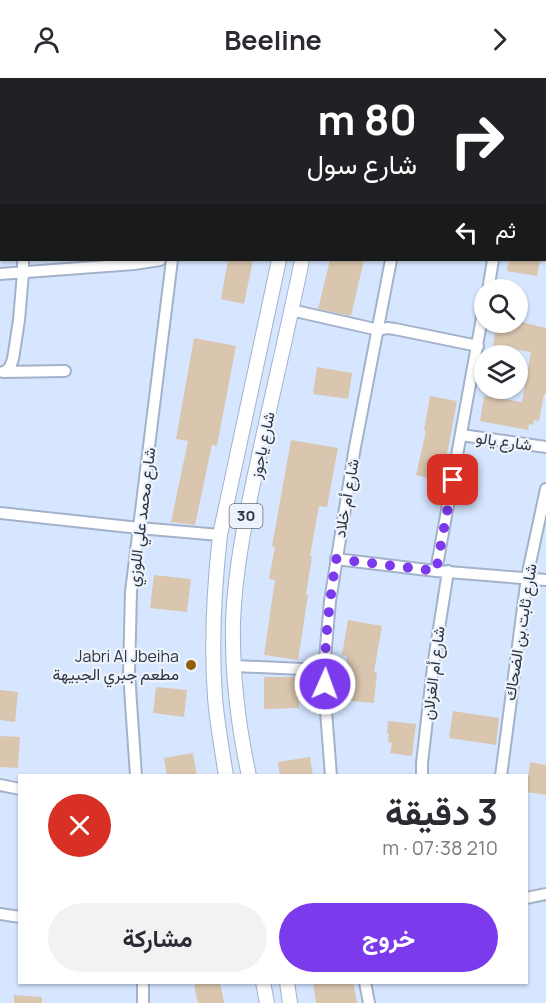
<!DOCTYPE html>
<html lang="ar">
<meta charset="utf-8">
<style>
:root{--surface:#fff;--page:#f2f2f3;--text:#2b2b33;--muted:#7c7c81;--accent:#7c3aed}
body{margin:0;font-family:Manrope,Vazirmatn,sans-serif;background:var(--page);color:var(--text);direction:rtl;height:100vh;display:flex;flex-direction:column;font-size:22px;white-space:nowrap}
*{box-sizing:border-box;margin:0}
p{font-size:20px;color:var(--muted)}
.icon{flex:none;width:33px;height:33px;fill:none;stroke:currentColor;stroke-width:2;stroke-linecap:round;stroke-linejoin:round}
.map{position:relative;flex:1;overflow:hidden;direction:ltr}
.drawer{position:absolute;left:18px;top:696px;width:510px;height:210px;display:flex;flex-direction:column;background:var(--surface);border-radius:0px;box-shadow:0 2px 4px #0004;direction:rtl}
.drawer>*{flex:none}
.top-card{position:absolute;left:0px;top:0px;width:546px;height:183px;box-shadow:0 2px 4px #0004;direction:rtl;background:#202124;color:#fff;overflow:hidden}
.buttons{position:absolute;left:474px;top:201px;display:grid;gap:12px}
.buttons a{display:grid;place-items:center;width:54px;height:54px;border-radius:50%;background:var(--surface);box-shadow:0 2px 4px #0004;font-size:30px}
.pin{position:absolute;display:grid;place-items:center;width:51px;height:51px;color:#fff;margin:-26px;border-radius:12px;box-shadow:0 3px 9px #0006}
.me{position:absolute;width:66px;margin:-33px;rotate:2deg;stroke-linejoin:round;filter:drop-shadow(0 0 4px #0008)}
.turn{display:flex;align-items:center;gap:21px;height:126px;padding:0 30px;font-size:27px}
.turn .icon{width:78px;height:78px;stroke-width:2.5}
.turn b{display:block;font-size:42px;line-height:51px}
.then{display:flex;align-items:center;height:57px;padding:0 30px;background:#0003;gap:12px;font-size:22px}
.round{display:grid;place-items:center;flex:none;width:63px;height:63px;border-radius:32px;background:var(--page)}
.headline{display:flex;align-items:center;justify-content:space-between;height:102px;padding:0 30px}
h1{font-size:36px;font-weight:700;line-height:45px}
.cta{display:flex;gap:12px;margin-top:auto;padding:12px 30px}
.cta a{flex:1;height:69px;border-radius:36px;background:var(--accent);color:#fff;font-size:24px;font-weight:700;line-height:69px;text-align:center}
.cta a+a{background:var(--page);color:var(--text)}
header{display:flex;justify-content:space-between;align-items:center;height:78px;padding:0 30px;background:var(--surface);font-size:27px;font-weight:700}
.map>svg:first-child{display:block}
.building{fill:#dac6af}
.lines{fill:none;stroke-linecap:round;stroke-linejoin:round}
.minor-casing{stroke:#a3b2ca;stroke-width:14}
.major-casing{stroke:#a3b2ca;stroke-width:16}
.minor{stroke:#fff;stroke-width:10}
.major{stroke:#fff;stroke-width:14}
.route{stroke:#7c3aed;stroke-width:10;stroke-dasharray:0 18}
.poi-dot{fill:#905e0c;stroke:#ecf3fd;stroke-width:2}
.labels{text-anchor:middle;stroke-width:4.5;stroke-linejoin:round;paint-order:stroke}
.shield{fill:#ecf3fd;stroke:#676d77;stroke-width:1.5}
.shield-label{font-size:15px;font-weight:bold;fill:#2e343e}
.street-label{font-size:16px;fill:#2e343e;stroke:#ecf3fd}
.poi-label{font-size:16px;fill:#2e343e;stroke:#ecf3fd;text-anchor:end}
</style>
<header><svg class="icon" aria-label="forward" viewBox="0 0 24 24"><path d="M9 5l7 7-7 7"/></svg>Beeline<svg class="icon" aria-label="person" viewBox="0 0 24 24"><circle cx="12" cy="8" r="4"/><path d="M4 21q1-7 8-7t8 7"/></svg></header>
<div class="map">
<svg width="546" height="925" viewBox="0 0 546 925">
<rect width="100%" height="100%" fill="#d6e6ff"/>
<path class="building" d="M228 182H253L244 226 221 221Z
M330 182H364L351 238 318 231Z
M509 182H540L537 198 507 193Z
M518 243 546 250V316H544L539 343 534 342 533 347 529 346 528 352 480 343 484 318 522 324 531 274 493 268 497 244H518Z
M194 260 236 268 217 368 212 367 195 447 171 444 188 363 176 361Z
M317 289 352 295 348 321 313 316Z
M430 318 457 323 442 403 416 397 426 353 424 352Z
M291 362 338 370 327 429 319 428 310 478 312 479 306 516 308 517 298 582 264 577 275 502 269 501 275 469 272 468Z
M154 497 191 501 187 534 150 530Z
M348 542 382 548 374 594 377 595 374 625 342 622 347 578 342 577Z
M264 599H298L299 630 264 631Z
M156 609 187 612 184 639 153 635Z
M0 612 18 614 15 644 0 642Z
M453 633 499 640 496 667 449 660Z
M388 643 416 646 412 678 390 675 392 665 388 664 389 656 387 655Z
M0 658 20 659 18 690 0 689Z
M193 675 197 698H167L164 680Z
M310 679 313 698H280L278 684Z
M530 684 546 687V717L526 714Z
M204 904H220L224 925H198L194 907Z
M313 904H353L357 925H316Z
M14 917 42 919V925H14Z"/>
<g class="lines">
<g class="minor-casing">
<path id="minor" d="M27 2V0
M197 2V0
M428 2V0
M0 61H2
M544 78H546
M0 196 134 186 160 182
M488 212 493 182
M291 232 379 252 387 250 395 251 478 268
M3 294 65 293
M5 294 10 289 13 281 19 242 23 195V182
M461 357 546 369
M0 435 139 450 220 457
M336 481 436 493 546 502
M436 493 484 229
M235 588 324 592
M136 698 129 595 131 514 172 182
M331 698 325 620 324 592 330 523 355 369 391 182
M422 698V685L433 589 448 493
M501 698 527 499 546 411
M0 707 20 711
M526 820 546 816
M0 836 20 839
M143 904V925
M365 904 369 925"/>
</g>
<g class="major-casing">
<path id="major" d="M314 2V0
M338 2V0
M226 698C222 671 217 645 215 619 211 565 214 511 220 457L279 182
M249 698C238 647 232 595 233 544 235 486 248 429 260 373 274 309 289 246 302 182
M263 904 267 925
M287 904 290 925"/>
</g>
<use href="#minor" class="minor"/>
<use href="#major" class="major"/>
</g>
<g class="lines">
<path class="route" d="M325 606C324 564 330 522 336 481L436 493 453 402"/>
</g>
<circle class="poi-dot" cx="191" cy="587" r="6"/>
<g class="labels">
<rect class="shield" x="229.5" y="426" width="33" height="24" rx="4.5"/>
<g class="shield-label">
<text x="246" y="443">30</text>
</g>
<g class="street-label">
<text transform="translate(504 363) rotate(8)" y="6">شارع يالو</text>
<text transform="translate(262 367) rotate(-78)" y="6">شارع ياجوز</text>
<text transform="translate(346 420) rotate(-80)" y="6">شارع أم خلاد</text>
<text transform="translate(141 439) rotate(-83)" y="6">شارع محمد علي اللوزي</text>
<text transform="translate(520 554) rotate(-81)" y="6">شارع ثابت بن الضحاك</text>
<text transform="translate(433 595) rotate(-83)" y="6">شارع أم الغزلان</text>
</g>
<g class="poi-label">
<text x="179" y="584">Jabri Al Jbeiha<tspan x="179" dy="18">مطعم جبري الجبيهة</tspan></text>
</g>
</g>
</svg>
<div class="buttons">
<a><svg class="icon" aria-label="search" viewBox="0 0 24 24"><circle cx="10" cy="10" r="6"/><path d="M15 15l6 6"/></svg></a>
<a><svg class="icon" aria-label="layers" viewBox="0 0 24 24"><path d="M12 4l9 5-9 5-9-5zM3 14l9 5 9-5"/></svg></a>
</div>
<div class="pin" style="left:453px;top:402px;background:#d93025"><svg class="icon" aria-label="arrive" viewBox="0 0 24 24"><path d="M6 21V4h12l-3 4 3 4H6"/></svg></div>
<svg class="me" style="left:325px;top:606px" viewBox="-20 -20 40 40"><circle r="17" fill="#7c3aed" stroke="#fff" stroke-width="3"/><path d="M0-11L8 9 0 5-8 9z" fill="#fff"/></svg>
<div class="top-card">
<div class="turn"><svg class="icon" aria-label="right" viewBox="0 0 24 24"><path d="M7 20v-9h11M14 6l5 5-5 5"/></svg><div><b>80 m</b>شارع سول</div></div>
<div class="then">ثم<svg class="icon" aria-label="left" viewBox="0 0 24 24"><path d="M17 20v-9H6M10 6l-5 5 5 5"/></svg></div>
</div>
<section class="drawer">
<div class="headline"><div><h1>3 دقيقة</h1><p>210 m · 07:38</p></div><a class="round" style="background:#d93025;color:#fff"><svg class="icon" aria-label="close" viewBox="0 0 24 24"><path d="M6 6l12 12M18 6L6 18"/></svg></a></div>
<div class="cta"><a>خروج</a><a>مشاركة</a></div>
</section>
</div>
